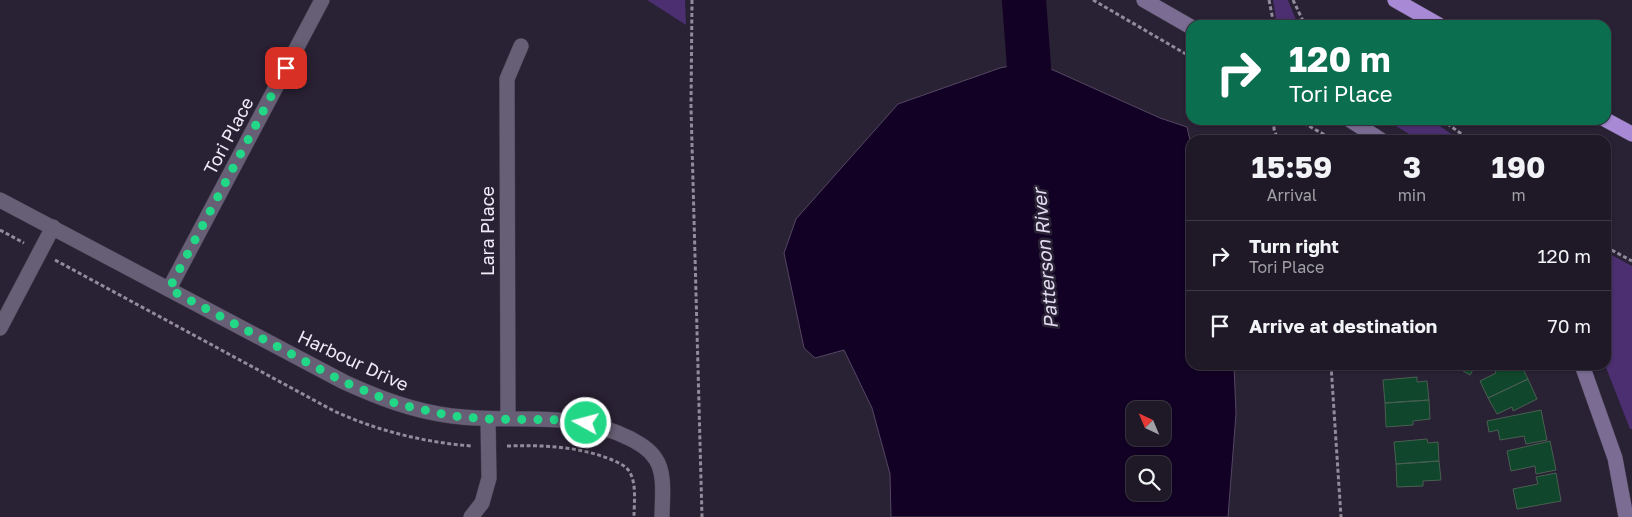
<!DOCTYPE html>
<style>
:root{--surface:#1f1927;--page:#2c2633;--text:#f1f3f6;--muted:#a1a0a7;--line:#3c3844}
body{margin:0;font-family:"Golos Text",sans-serif;background:var(--page);color:var(--text);height:100vh;display:flex;flex-direction:column;font-size:19px;white-space:nowrap}
*{box-sizing:border-box;margin:0}
p{font-size:16px;color:var(--muted)}
.icon{flex:none;width:28px;height:28px;fill:none;stroke:currentColor;stroke-width:2;stroke-linecap:round;stroke-linejoin:round}
.map{position:relative;flex:1;overflow:hidden}
.sheet{position:absolute;left:1186px;top:135px;width:425px;height:235px;display:flex;flex-direction:column;background:var(--surface);border-radius:15px;box-shadow:0 1px 4px #0004,0 0 0 1px var(--line)}
.sheet>*{flex:none}
.hud{position:absolute;left:1186px;top:20px;width:425px;height:105px;border-radius:15px;box-shadow:0 1px 4px #0004,0 0 0 1px var(--line);background:#0b6e4f;color:#fff;overflow:hidden}
.needle{width:32px;rotate:316deg}
.fabs{position:absolute;left:1126px;top:401px;display:grid;gap:10px}
.fabs a{display:grid;place-items:center;width:45px;height:45px;border-radius:10px;background:var(--surface);box-shadow:0 1px 4px #0004,0 0 0 1px var(--line);font-size:25px}
.pin{position:absolute;display:grid;place-items:center;width:42px;height:42px;color:#fff;margin:-21px;border-radius:10px;box-shadow:0 2px 8px #0006}
.me{position:absolute;width:55px;margin:-28px;rotate:277deg;stroke-linejoin:round;filter:drop-shadow(0 0 4px #0008)}
.turn{display:flex;align-items:center;gap:18px;height:105px;padding:0 20px;font-size:22px}
.turn .icon{width:65px;height:65px;stroke-width:2.5}
.turn b{display:block;font-size:35px;line-height:42px}
.eta{display:flex;justify-content:space-evenly;align-items:center;height:85px;text-align:center}
.eta b{font-size:30px;font-weight:700;line-height:35px}
ul{padding:0;list-style:none}
li{display:flex;align-items:center;gap:15px;height:70px;padding:0 20px;border-top:1px solid var(--line)}
li div{flex:1}
li b{display:block;font-size:19px}
li em{font-style:normal}
.map>svg:first-child{display:block}
.green{fill:#4b2f70}
.water{fill:#120124;stroke:#544763;fill-rule:evenodd}
.lines{fill:none;stroke-linecap:round;stroke-linejoin:round}
.river{stroke:#120124;stroke-width:44}
.building{fill:#10462b;stroke:#495f51}
.street-casing{stroke:#423c4c;stroke-width:16}
.secondary-casing{stroke:#423c4c;stroke-width:16}
.highway-casing{stroke:#423c4c;stroke-width:16}
.path{stroke:#928b9b;stroke-width:3;stroke-dasharray:4 2.5;stroke-linecap:butt}
.street{stroke:#675f75;stroke-width:15}
.secondary{stroke:#7a6c92;stroke-width:15}
.highway{stroke:#a789d5;stroke-width:15}
.route{stroke:#22d887;stroke-width:9;stroke-dasharray:0 16.2}
.labels{text-anchor:middle;stroke-width:5;stroke-linejoin:round;paint-order:stroke}
.street-label{font-size:18px;fill:#efeaf7;stroke:#292134}
.water-label{font-size:19px;font-style:italic;fill:#e2dbf0;stroke:#292134}
</style>
<div class="map">
<svg width="1632" height="517" viewBox="0 0 1632 517">
<rect width="100%" height="100%" fill="#292134"/>
<path class="green" d="M647 0H685L686 25Z
M1273 0H1288L1298 25H1277Z
M1386 120H1431L1460 140H1419Z
M1606 252 1632 266V429H1630L1605 365H1606Z"/>
<path class="water" d="M1033 61 1160 118 1187 127 1191 145V365H1234L1236 414 1228 517H891L890 474 872 408 844 350 815 358 804 348 784 253 796 219 898 104 1000 68ZM1135 410H1162V438H1135ZM1135 465H1162V492H1135Z"/>
<g class="lines">
<path class="river" d="M1024 0 1033 121"/>
</g>
<path class="building" d="M1453 365H1476L1470 375Z
M1502 365H1521L1528 379 1488 398 1480 381 1496 373 1494 369Z
M1417 377V382L1427 381 1429 400 1385 403 1383 380Z
M1528 379 1537 399 1513 411 1512 407 1497 414 1488 398Z
M1429 400 1430 419 1413 421V425L1386 427 1385 403Z
M1541 410 1547 440 1526 444 1524 436 1500 440 1498 430 1489 432 1487 421Z
M1427 439 1428 443 1438 442 1439 461 1396 464 1394 442Z
M1550 441 1556 470 1536 474 1535 466 1511 471 1507 451Z
M1439 461 1441 480 1423 481V486L1397 487 1396 464Z
M1556 473 1561 501 1517 509 1513 489 1538 484 1536 477Z"/>
<g class="lines">
<g class="street-casing">
<path id="street" d="M0 200 344 382C379 398 413 411 452 416 515 424 572 409 631 439 640 444 649 449 655 458 666 473 662 499 662 517
M169 289 322 0
M0 328 53 227
M508 418 507 79 521 46
M471 517 482 503 489 478 488 419"/>
</g>
<g class="secondary-casing">
<path id="secondary" d="M1144 0 1191 27
M1350 120 1381 140
M1582 365 1615 458 1626 517"/>
</g>
<g class="highway-casing">
<path id="highway" d="M1395 0 1439 25
M1606 120 1632 134"/>
</g>
<path class="path" d="M692 0 691 107 702 517
M1093 0 1191 57
M1269 0 1274 25
M1293 0 1305 25
M1274 120V129L1278 140
M1298 120 1325 135 1337 140
M1442 120 1470 140
M0 230 24 243
M1606 247 1632 261
M55 260 334 411C378 431 423 442 471 446
M1331 365 1341 517
M507 446C543 445 576 446 610 459 617 462 625 465 629 471 637 483 634 503 634 517"/>
<use href="#street" class="street"/>
<use href="#secondary" class="secondary"/>
<use href="#highway" class="highway"/>
</g>
<g class="lines">
<path class="route" d="M286 68 169 289 344 382 397 404 452 416 488 419 572 420 586 423"/>
</g>
<g class="labels">
<g class="street-label">
<text transform="translate(229 136) rotate(-62)" y="6">Tori Place</text>
<text transform="translate(488 231) rotate(-90)" y="6">Lara Place</text>
<text transform="translate(353 361) rotate(25)" y="6">Harbour Drive</text>
</g>
<g class="water-label">
<text transform="translate(1045 259) rotate(-95)" y="7">Patterson River</text>
</g>
</g>
</svg>
<div class="fabs">
<a><svg class="needle" viewBox="-14 -14 28 28"><path d="M0-13l5 13h-10z" fill="#e53935"/><path d="M0 13l5-13h-10z" fill="#a1a0a7"/></svg></a>
<a><svg class="icon" aria-label="search" viewBox="0 0 24 24"><circle cx="10" cy="10" r="6"/><path d="M15 15l6 6"/></svg></a>
</div>
<div class="pin" style="left:286px;top:68px;background:#d93025"><svg class="icon" aria-label="arrive" viewBox="0 0 24 24"><path d="M6 21V4h12l-3 4 3 4H6"/></svg></div>
<svg class="me" style="left:586px;top:423px" viewBox="-20 -20 40 40"><circle r="17" fill="#22d887" stroke="#fff" stroke-width="3"/><path d="M0-11L8 9 0 5-8 9z" fill="#fff"/></svg>
<div class="hud">
<div class="turn"><svg class="icon" aria-label="right" viewBox="0 0 24 24"><path d="M7 20v-9h11M14 6l5 5-5 5"/></svg><div><b>120 m</b>Tori Place</div></div>
</div>
<section class="sheet">
<div class="eta">
<div><b>15:59</b><p>Arrival</p></div>
<div><b>3</b><p>min</p></div>
<div><b>190</b><p>m</p></div>
</div>
<ul>
<li><svg class="icon" aria-label="right" viewBox="0 0 24 24"><path d="M7 20v-9h11M14 6l5 5-5 5"/></svg><div><b>Turn right</b><p>Tori Place</p></div><em>120 m</em></li>
<li><svg class="icon" aria-label="arrive" viewBox="0 0 24 24"><path d="M6 21V4h12l-3 4 3 4H6"/></svg><div><b>Arrive at destination</b></div><em>70 m</em></li>
</ul>
</section>
</div>
